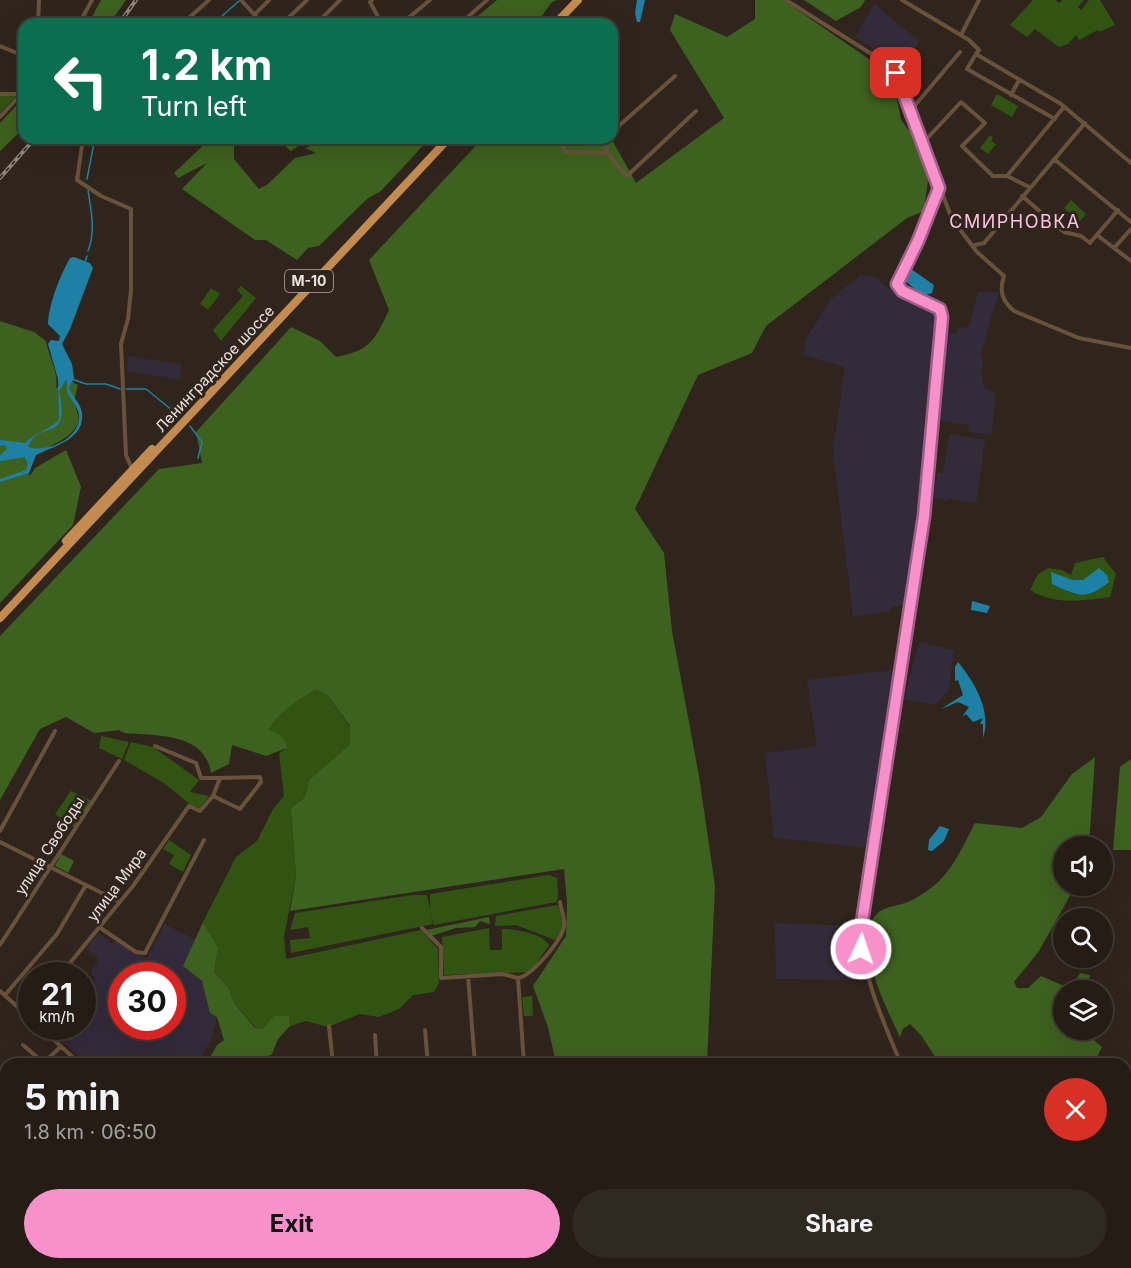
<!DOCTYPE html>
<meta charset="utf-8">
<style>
:root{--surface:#241c15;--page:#302922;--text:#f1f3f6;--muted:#a3a1a0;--line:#413a34;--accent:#f890cc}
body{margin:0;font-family:Inter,sans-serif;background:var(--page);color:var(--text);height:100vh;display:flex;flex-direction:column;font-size:22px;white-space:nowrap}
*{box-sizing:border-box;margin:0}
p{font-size:20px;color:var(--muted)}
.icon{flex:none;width:33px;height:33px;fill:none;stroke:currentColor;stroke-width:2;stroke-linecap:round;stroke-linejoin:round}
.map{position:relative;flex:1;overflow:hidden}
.sheet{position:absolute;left:0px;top:1058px;width:1131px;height:212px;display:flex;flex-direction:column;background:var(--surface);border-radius:18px 18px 0 0;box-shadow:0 6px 24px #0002,0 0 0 2px var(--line)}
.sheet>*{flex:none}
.guide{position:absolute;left:18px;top:18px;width:600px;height:126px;border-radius:18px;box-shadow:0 6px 24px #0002,0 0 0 2px var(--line);background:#0b6e4f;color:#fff;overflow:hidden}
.controls{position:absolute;left:1053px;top:836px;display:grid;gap:12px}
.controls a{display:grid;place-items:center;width:60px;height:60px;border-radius:50%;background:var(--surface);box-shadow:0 6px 24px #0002,0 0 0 2px var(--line);font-size:30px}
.speed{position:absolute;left:18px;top:962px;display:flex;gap:12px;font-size:30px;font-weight:700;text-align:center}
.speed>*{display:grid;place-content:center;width:78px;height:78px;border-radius:50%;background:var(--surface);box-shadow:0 6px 24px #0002,0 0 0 2px var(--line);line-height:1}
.speed small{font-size:15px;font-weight:400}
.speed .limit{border:9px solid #d22;background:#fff;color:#111}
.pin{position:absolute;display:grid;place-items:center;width:51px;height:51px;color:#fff;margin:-26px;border-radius:12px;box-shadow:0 3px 9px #0006}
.me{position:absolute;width:66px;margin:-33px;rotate:3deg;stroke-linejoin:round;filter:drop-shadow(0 0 4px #0008)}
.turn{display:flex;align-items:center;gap:21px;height:126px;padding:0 24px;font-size:27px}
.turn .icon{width:78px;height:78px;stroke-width:2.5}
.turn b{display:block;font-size:42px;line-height:51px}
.round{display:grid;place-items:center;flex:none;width:63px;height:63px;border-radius:32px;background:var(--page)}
.summary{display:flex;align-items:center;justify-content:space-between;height:102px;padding:0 24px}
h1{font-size:36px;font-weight:700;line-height:45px}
.action{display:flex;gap:12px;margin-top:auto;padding:12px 24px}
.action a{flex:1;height:69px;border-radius:36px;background:var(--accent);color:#111;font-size:24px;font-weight:700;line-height:69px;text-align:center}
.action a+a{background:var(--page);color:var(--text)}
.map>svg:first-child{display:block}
.industrial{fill:#342b3a;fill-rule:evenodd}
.green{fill:#325413}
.forest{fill:#3d611f}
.water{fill:#1e80a5;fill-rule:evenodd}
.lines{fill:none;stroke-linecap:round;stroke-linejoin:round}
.stream{stroke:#1e80a5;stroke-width:1.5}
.street{stroke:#69523b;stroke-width:4}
.secondary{stroke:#8d6944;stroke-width:5}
.highway{stroke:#c38b4f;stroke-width:8}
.rail-casing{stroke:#90867f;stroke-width:4}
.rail{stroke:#30251c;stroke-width:1.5;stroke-dasharray:4.5;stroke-linecap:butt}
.route-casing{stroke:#a15e85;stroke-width:15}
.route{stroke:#f890cc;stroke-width:10}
.labels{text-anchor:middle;stroke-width:6;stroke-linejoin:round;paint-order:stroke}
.shield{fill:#30251c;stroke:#b3aaa4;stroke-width:1.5}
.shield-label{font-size:14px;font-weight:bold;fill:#ebe3de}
.street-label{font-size:15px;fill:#ebe3de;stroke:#30251c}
.quarter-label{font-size:18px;letter-spacing:1.5px;fill:#fcc0e0;stroke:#30251c}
</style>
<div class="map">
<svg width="1131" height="1268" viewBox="0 0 1131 1268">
<rect width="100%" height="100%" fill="#30251c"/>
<path class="industrial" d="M874 4 919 41 904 68 855 37Z
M860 275 876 277 883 285 939 313 937 342 935 344 936 367H931L930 370 935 371V390L928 389 924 427 930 434 922 514 914 540V565L911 566 913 576 909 603 891 607V611L853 616 833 452 845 367 804 355 806 339 831 299Z
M978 292H999L980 355 983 360 981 372 984 388 996 394 991 435 968 432 969 425 938 420 939 389 943 386V382L939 381 944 332 957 334V328L969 326Z
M128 356 181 364 180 380 127 371Z
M949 434 985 440 976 503 948 499 944 502V499L934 498 937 473H943Z
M919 642 954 650 948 692 933 705 904 699Z
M899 669 893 708 886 716 887 744 871 848 774 838 765 753 817 746 807 680Z
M775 923 860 926 858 949 866 980 776 979Z
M164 924 196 940 184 966 202 981 217 1017 212 1038 198 1063H86L49 1029 52 1026H82L83 992 95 978 90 973 99 959 86 948 99 934 112 944 116 940 147 958ZM122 975H172V1026H122Z"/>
<path class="green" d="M1033 0H1055L1060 3 1062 0H1084L1078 7 1081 10 1089 0H1100L1115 25 1099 32 1098 30 1079 40 1076 35 1068 44 1059 47 1035 29 1027 37 1010 25Z
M0 94H18L0 113Z
M997 94 1018 106 1012 117 991 105Z
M990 135 993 138 991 141 996 144 988 154 980 148Z
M1071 200 1086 214 1079 222 1064 208Z
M241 286 256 298 221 341 213 330 243 296 237 290Z
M211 288 220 294 208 310 200 304Z
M1103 557 1116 574 1110 597C1083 601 1054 605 1030 590L1038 574 1048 568 1062 570 1071 575 1075 563Z
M317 690 328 696 350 727 349 745 309 780 305 797 291 808 296 877 284 936 286 959 421 930 438 949 439 983 434 992 413 995 399 1009 379 1017 360 1014 328 1027 306 1021 290 1026 289 1016 263 1029 256 1028 235 1004 228 987 214 972 218 948 203 922 236 857 257 841 273 809 284 796 279 753 287 748 267 730C278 714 298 697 317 690Z
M101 736 129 742 122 759 99 748Z
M131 742 153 747 199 780 190 792 209 796 200 808 192 806 164 783 124 760Z
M71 791 92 801 74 827 55 814Z
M169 840 191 855 183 872 169 864 174 855 163 849Z
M549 875 557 878 558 898 556 902 434 925 430 911 433 924 291 953 290 940 310 938 308 927 290 930 295 913 412 895H427L430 909V894Z
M558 905C562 918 566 930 555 940L516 925 495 926 496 916Z
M489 928 490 950H502V929C514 929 542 933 549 945L531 972 444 975 442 937Z
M532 996 533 1016H524L522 997Z
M4 1125 6 1130V1182L0 1181V1128Z
M0 1240 6 1243V1263H44L53 1268H0Z
M87 1263H208L212 1268H86Z"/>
<path class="forest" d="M101 0H126L109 24H88Z
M497 0H556L551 3 536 24H468Z
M755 0H783L892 75 901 120 914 137 928 180 924 211 907 218 766 326 752 353 698 375 635 509 664 553 672 631 699 776 715 886 707 1063H556L548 1027 533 986 566 936 567 903 564 869 290 911 296 877 291 808 305 797 309 780 349 745 350 726 328 696 317 690C299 697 278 714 268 730 278 733 285 736 287 748L266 756 232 745 229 764 211 773C205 732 156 736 124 733L119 730 94 733 66 717 40 729 0 800V636L159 469 202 463 196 432 291 327 320 341 336 357C371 350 374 341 389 310L369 260 483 138H611L636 183 724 118 670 30 675 14 727 37 755 19Z
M804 0H865L861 7 836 21Z
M24 97V128L0 151V123Z
M211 138H240L234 145V159L259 189 268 184 295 158 316 153 305 148 335 138H430L381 191 367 199 319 246 308 248 297 260 266 240H255L182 189 207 163 178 178 174 173Z
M276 138H290L298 146 291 151Z
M0 321 34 332 46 341C49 358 59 372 56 388L68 380 78 385C77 390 74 398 75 403 76 412 81 416 77 425 66 447 32 445 27 470L30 476 35 468 66 450 81 487 73 525 0 603Z
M1095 757 1089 846H1064V885H1076L1039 951 1014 982 1017 988H1028L1041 976 1062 985 1072 986 1080 973 1090 975 1087 987 1083 990H1064V1029H1081L1102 1047 1094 1063H939L921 1035 910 1024 903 1029 900 1037C888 1011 846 931 882 910 890 906 900 905 908 902 919 897 934 887 942 878 956 863 965 842 975 823L1022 828 1041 817 1072 774Z
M1131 759V850H1113L1120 767Z
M61 854 74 861 68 873 55 866Z
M489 917 490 924 480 921 475 927 456 928 431 936 426 930Z
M203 922 218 948 214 972 228 987 235 1004 255 1028 263 1029 274 1016H289L290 1026 278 1039 272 1054 258 1063H207L217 1045 224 1040 217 1017 210 1013 202 981 183 966Z
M1125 1153 1131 1175V1230L1125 1232Z"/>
<path class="water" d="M637 0H645L640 22H637L635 13Z
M74 257 90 263 93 268 70 329 62 344 72 364 74 378 69 388C72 397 81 403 82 413 85 440 53 446 36 455L29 473 0 482V479L26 470 28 465 25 457 0 461V455L7 449 5 445 0 446V440L25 443C36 432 53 428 59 419L58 379 48 344 51 340 59 341 60 336 48 324C49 303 60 276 70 258ZM66 380C68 384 66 389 68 394 72 401 78 407 79 415 81 439 46 453 28 447 40 417 71 446 59 391Z
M911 269 934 285 932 293 923 296 903 279Z
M1099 568 1107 575 1109 582C1084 602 1078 595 1052 584L1051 572 1072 580H1083Z
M972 601 990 606 987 613 971 610Z
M958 662C974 682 992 710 983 738V724H980L983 718 973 722 966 714 962 717 969 707 958 702 941 709 963 695 958 680 955 681V667Z
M940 826 949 829 944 841 932 851 928 850 929 840Z"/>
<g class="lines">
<path class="stream" d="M213 24 239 1
M87 179 95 138
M88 190C91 211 96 231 88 251
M85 262 87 256
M72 379 86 384H106L120 389
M126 389H146L178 415
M190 426 202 442 198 458
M212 1263 216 1268"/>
<path class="street" d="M241 0 263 24
M372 0 370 2 382 24
M786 0 881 60 896 73 952 219 977 252 1004 276C999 291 1002 301 1014 311L1079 338 1131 348
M902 0 969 40 979 50 976 54 1061 104 1131 163
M255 14 269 0
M38 24 39 0
M79 24 92 0
M182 24 209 0
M282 24 307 0
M316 24 340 0
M401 24 430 0
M460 24 487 0
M961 35 979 0
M0 46 24 56
M976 54 967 69 1055 119
M0 94H20
M1011 95 1019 80
M911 110 960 52
M0 117 24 91
M612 132 675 76
M83 138 77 180 101 196 131 209V290L128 319 121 344 126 455 132 469
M560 138 565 152 608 153
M607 138 604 142 608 153 625 175H628L696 111
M922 144 961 102 985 123 962 146 993 176H1007L1029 187
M1054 159 1131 222
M1007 176 1064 107
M1022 196 1064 232 1081 236 1090 243 1118 210
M1097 235 1131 261
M975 245 984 243 1085 123
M1114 248 1131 229
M155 746 196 763 201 778H220
M0 831 55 731
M0 842 120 902
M99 927 136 952 145 953 204 840
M422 928 441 947V978L503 974 518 978C532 976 562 940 564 926 565 919 561 909 560 902
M0 945 119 761
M60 975 133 886 189 806 200 811 213 796 240 809 261 782 260 777 220 778 213 796
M468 976 475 1064
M518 978 524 1064
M0 991 32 1020
M5 995 57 934 86 885
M26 1015 32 1008
M39 1026 80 1064
M329 1026 333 1064
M425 1030 428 1064
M375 1035 377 1064
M23 1045 44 1063 61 1046
M901 1064C882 1018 860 973 862 922L924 516 942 317 940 309 902 291 897 282 918 241 939 188
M1125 1261 1131 1260
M491 1263V1268
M586 1263V1268
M686 1263V1268
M735 1263V1268
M826 1263 827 1268
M879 1263V1268
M986 1263 988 1268
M1121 1263 1122 1268
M228 1268 234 1263
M300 1268 303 1263
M361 1268 365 1263
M443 1268V1263
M535 1268 538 1263
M635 1268V1263
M768 1268 770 1263"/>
<path class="secondary" d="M0 1113H6
M1125 1241 1131 1239
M392 1263 400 1268
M1040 1268 1056 1263"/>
<path class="highway" d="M555 24 578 0
M66 541 152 449
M0 618 449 138"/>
<g class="rail-casing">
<path id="rail" d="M119 24 136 0
M0 178 35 138"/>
</g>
<use href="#rail" class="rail"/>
</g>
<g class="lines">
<g class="route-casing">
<path id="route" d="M861 949 862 922 924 516 942 317 940 309 902 291 897 284 918 241 939 188 896 73"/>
</g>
<use href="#route" class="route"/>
</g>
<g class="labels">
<rect class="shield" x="285" y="270" width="48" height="22" rx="4.5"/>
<g class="shield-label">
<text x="309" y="286">М-10</text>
</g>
<g class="street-label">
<text transform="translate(215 369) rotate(-47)" y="5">Ленинградское шоссе</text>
<text transform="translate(50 846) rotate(-57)" y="5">улица Свободы</text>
<text transform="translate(117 885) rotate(-53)" y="5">улица Мира</text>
</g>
<g class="quarter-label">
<text x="1015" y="228">СМИРНОВКА</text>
</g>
</g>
</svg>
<div class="controls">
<a><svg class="icon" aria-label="sound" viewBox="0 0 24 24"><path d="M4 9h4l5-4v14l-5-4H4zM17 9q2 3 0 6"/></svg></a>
<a><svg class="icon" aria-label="search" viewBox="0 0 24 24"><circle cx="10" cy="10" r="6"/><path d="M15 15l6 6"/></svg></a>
<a><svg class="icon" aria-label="layers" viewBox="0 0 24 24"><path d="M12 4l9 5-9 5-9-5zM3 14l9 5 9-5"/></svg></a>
</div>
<div class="speed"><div>21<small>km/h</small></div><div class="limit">30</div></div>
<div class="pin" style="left:896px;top:73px;background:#d93025"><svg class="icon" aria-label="arrive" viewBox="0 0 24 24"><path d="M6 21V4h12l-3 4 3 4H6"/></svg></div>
<svg class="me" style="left:861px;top:949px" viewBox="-20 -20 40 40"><circle r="17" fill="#f890cc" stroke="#fff" stroke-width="3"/><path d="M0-11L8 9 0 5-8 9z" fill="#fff"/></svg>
<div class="guide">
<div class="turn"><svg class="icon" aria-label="left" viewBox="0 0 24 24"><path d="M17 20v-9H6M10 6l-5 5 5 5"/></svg><div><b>1.2 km</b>Turn left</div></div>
</div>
<section class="sheet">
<div class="summary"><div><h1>5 min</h1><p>1.8 km · 06:50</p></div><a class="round" style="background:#d93025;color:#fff"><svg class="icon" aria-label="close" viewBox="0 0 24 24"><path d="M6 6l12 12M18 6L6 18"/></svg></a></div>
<div class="action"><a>Exit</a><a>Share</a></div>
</section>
</div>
